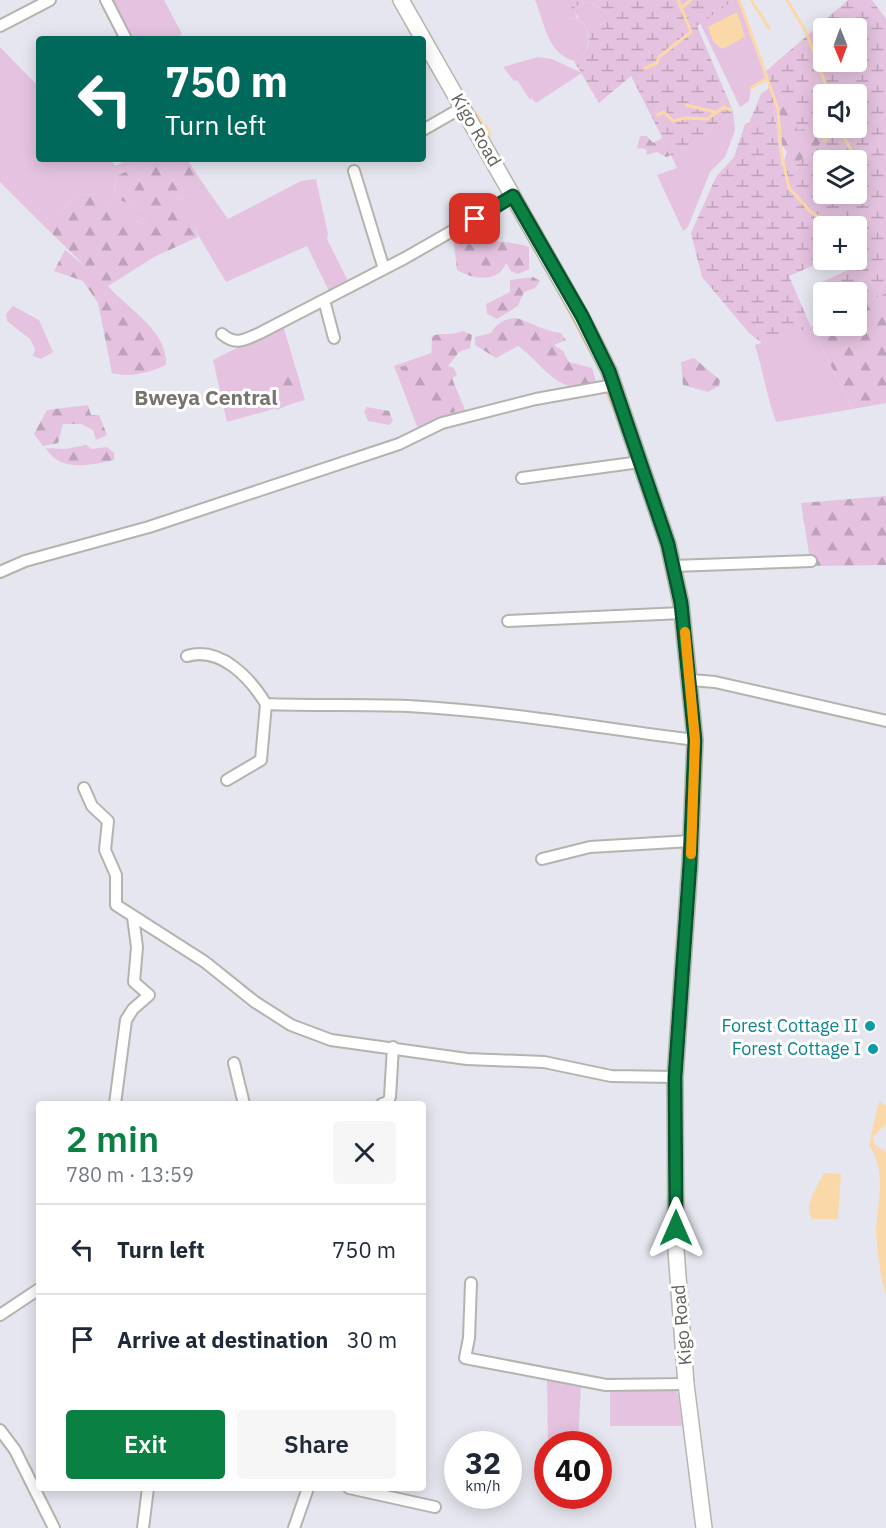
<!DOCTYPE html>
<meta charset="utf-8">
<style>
:root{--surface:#fff;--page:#f6f6f7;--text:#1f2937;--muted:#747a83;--line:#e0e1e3;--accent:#0b8043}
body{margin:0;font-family:"IBM Plex Sans",sans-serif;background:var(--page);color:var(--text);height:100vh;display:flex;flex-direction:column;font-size:22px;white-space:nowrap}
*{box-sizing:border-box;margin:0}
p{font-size:20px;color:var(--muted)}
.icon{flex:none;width:33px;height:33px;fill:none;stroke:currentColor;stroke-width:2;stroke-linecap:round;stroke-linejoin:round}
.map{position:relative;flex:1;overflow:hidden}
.details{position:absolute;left:36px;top:1101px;width:390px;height:390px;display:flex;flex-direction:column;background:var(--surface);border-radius:6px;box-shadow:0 3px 15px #0003}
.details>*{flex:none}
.banner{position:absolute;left:36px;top:36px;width:390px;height:126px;border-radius:6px;box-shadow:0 3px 15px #0003;background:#00695c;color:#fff;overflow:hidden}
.needle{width:39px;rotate:179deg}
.tools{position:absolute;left:813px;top:18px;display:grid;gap:12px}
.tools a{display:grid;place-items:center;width:54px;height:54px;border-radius:6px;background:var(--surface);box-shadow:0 3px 15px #0003;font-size:30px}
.speed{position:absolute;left:444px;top:1431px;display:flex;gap:12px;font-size:30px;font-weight:700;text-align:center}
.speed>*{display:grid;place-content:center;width:78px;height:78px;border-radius:50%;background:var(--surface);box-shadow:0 3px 15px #0003;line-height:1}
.speed small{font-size:15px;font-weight:400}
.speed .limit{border:9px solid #d22;background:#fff;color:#111}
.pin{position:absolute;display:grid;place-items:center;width:51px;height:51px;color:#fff;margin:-26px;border-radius:12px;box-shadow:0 3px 9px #0006}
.me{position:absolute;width:66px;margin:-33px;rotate:0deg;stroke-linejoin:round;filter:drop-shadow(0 0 4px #0008)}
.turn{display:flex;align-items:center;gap:21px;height:126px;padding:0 30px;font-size:27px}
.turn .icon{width:78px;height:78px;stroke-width:2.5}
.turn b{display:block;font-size:42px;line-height:51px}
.round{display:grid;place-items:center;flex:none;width:63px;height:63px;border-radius:6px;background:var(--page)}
.overview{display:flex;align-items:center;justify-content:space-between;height:102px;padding:0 30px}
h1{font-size:36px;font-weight:600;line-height:45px;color:var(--accent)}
.primary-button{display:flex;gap:12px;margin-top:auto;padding:12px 30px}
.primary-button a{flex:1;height:69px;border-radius:6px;background:var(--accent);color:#fff;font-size:24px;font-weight:600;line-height:69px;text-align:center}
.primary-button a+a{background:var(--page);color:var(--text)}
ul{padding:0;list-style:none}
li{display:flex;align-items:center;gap:18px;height:90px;padding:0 30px;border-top:2px solid var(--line)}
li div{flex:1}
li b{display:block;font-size:22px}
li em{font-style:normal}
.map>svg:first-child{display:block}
.green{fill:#e5c3e0}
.forest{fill:url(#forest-firs)}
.wetland{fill:url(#wetland-marsh);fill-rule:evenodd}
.water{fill:#fbd8a8}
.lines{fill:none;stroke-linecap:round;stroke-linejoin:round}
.stream{stroke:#fbd8a8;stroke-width:3}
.street-casing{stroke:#b4b3ae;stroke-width:14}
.secondary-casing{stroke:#b7b5af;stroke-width:18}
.street{stroke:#fff;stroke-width:10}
.secondary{stroke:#fff;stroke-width:15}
.route-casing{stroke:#07532c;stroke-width:15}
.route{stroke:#0b8043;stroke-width:10}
.slow{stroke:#f59e0b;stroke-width:10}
.culture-dot{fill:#0f9aa8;stroke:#fff;stroke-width:2}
.labels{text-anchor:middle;stroke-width:6;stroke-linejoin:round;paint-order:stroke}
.street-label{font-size:18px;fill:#65625d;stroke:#fff}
.culture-label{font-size:18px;fill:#0d838f;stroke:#fff;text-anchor:end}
.quarter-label{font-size:21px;font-weight:bold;fill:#77746e;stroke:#fff}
</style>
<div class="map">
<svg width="886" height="1528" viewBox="0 0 886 1528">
<defs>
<pattern id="forest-firs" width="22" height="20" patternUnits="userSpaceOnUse" patternTransform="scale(1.5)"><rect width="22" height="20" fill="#e5c3e0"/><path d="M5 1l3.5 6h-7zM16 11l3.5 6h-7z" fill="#bda2b9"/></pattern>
<pattern id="wetland-marsh" width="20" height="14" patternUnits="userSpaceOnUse" patternTransform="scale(1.5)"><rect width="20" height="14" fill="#e5c3e0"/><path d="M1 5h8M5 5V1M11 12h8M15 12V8" fill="none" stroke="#bda2b9"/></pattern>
</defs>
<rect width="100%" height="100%" fill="#e5e6ef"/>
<path class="green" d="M111 0H164L182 34 174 39H131Z
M535 0H569V17C594 21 595 52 574 61 547 53 545 24 535 0Z
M734 0H739L767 78 751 88 749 101 740 107 700 23Z
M589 2 605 11 610 19C598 31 581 24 574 11L575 5Z
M0 47 39 87V159H110L115 166 130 159H151L115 177 114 198 133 205 149 215 143 224 122 215 99 195 80 194 63 210 41 223 0 182Z
M538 57 552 59 582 73 536 103 532 98 530 100 517 80 514 81 503 67Z
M733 111 735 130 725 157 710 172 688 227 683 231 657 175 677 168 673 159Z
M316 179 328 234 327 239 348 281 329 291 307 246 226 282 194 228 178 227 176 199 198 194 204 185 228 219 301 181Z
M13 306 39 320 53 352 41 359 33 356 35 349 30 339 7 321 6 314Z
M283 325 305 400 227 422 213 360Z
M811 327 853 409 776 422C767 397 763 371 755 345Z
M440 350 466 412 418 429 394 366Z
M547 1380 581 1385 578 1444 548 1441Z
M610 1389 675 1390 678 1394 682 1426H610Z"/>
<path class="forest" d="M785 99 822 127 824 141 785 173 782 167 787 152 779 141 773 102Z
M640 136H647L653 143 666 136 672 155 666 157 657 152 647 155 646 149 637 148Z
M151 159H187L204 185 198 194 176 199 181 217 178 227 194 228 198 237 154 257 108 286C128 309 168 331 166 365 148 373 131 378 112 373L98 303 83 281 54 271 65 250 85 266 41 223 63 210 80 194 99 195 122 215 143 224 149 215 133 205 114 198 115 177Z
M452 228 461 231 471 245C487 238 513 242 529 247V269L518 274 511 271 506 263C498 284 472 279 457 270Z
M533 277 540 281 535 288 524 292 518 306 497 319 487 314 486 304 510 292V280Z
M886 293V403L853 409 811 327 823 321 824 326H856L857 306Z
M516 318C533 323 544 331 561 333L566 340 554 345 563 351 569 362 592 368 596 381C562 403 540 360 518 346L496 358 475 345V337L491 333C497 323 504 319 516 318Z
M463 331 472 335 470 348 459 352 448 366 454 368 457 375 452 378 461 403 453 413 435 407 424 392 411 396 400 367 412 364 417 366 413 372 431 364 432 336C443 332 452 336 463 331Z
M694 358 720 380 719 386 708 392 683 385 681 362Z
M288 368 299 377 301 395 293 403 277 410 266 390 278 371Z
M88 405 91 415H99L107 435 96 440 93 430 81 424H63L58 443 43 446 34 434 47 410Z
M367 407 389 411 393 421 389 425 368 421 364 411Z
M86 445 92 449 107 447 114 453V460C92 465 59 473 46 448L65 449Z
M886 496V565L811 566 801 503Z"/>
<path class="wetland" d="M569 0H734L697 26 733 111 673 159 631 76 599 103 574 61C597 51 593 20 569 17ZM589 2 605 11 609 19C601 28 590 27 584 17L577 18 574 11 575 6Z
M848 0H872L886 19V293L857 306 856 292H824L823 302 815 285 855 267 852 260H856V226H824V260H826L789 276 811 327 762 343 749 333 702 277 691 233 716 177 734 157 745 124 749 123 761 94 769 88 765 72ZM824 28H856V62H824ZM824 94H856V128H824ZM785 99 793 106 797 130 822 127 824 141 786 172 782 167 773 102ZM824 160H856V194H824Z"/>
<path class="water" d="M737 12 745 37 722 49 713 41 708 27Z
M879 1101 886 1106V1124L873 1137 875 1145 886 1152V1294C881 1284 876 1241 876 1229 879 1197 886 1171 869 1145Z
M824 1173 841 1174 838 1219H812C803 1205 818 1186 824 1173Z"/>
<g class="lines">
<path class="stream" d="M392 0H393
M739 0 767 78 751 88
M751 0 769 28
M787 0 806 32 827 88 824 97
M682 7 691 0
M397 8 403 19
M406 25 415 39
M645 68 657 63 659 57 691 32 678 0
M767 78 778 109 781 152 789 188 811 212 833 226
M686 105 715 112
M476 113 482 122
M657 115 664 112 673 121 685 118 707 119 724 107 731 110
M486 126 490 134
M840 130 855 157 849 160
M824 141 840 130 839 128
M525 203 542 232
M544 236 548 243
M565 304 591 353
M597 332 611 358
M605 390 614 410"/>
<g class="street-casing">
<path id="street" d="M106 0 126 39
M0 26 50 0
M423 130 463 107
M354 171 384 269
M324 300 334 338
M222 334C236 346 244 340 260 333L405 258 513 196
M522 478 640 462
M673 566 811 561
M0 572 25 561 149 527 399 444 442 423 536 399 614 385
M508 621 682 613
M187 656C221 646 250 678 266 704
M691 680 715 682 886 721
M227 780 261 760 266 704C313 706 361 704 408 706 504 711 599 728 695 740
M84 788 92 806 108 821 105 850 116 875V905L205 962 255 1002 291 1025 331 1040 467 1059 544 1062 611 1076 675 1077
M542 859 590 847 691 841
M234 1063 244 1104
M115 1104 126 1020 133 1009 149 995 134 982 137 947 133 917
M382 1104 388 1102 390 1097 393 1047
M471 1283 469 1338 465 1358 606 1385 686 1384
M0 1315 39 1289
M0 1430 15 1450 54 1528
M349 1488 435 1507
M143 1528 148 1488
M294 1528 308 1488"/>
</g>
<g class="secondary-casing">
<path id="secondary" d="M401 0 581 316 609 371 668 544 681 603 695 740 690 863 675 1077 676 1250 686 1384 704 1528"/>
</g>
<use href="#street" class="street"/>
<use href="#secondary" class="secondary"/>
</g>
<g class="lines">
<g class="route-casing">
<path id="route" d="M475 219 513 196 582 316 609 371 668 544 681 603 695 740 690 863 675 1077 676 1228"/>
</g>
<use href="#route" class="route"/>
<path class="slow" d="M685 632 695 740 691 854"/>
</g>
<g class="culture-dot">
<circle cx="870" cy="1026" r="6"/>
<circle cx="873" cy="1049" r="6"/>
</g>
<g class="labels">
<g class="street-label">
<text transform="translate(476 130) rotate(60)" y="6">Kigo Road</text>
<text transform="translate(682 1325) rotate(-95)" y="6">Kigo Road</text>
</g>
<g class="culture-label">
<text x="858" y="1032">Forest Cottage II</text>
<text x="861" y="1055">Forest Cottage I</text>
</g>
<g class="quarter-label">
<text x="206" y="405">Bweya Central</text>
</g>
</g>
</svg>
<div class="tools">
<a><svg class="needle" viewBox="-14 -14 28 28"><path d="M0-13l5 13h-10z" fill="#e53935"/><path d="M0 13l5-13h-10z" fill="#747a83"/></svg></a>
<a><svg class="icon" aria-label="sound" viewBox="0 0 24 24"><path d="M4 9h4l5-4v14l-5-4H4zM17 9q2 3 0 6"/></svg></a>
<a><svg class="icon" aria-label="layers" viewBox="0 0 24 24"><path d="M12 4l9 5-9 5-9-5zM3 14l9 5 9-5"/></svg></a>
<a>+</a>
<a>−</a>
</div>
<div class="speed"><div>32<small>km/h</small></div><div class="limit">40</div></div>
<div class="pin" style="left:475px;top:219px;background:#d93025"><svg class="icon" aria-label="arrive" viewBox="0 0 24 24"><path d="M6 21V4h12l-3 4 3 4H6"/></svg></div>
<svg class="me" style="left:676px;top:1228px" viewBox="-20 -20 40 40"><path d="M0-17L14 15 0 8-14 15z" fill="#0b8043" stroke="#fff" stroke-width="4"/></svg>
<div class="banner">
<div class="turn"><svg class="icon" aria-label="left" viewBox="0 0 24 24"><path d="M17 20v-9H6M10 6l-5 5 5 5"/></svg><div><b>750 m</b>Turn left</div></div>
</div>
<section class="details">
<div class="overview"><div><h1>2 min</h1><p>780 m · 13:59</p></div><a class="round"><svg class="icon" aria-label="close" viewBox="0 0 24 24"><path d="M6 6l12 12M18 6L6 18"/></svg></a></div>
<ul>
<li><svg class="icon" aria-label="left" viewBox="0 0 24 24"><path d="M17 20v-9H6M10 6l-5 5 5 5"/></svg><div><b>Turn left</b></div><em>750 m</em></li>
<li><svg class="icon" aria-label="arrive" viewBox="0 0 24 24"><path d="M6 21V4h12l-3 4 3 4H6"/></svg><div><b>Arrive at destination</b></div><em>30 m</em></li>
</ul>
<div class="primary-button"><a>Exit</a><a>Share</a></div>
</section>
</div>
